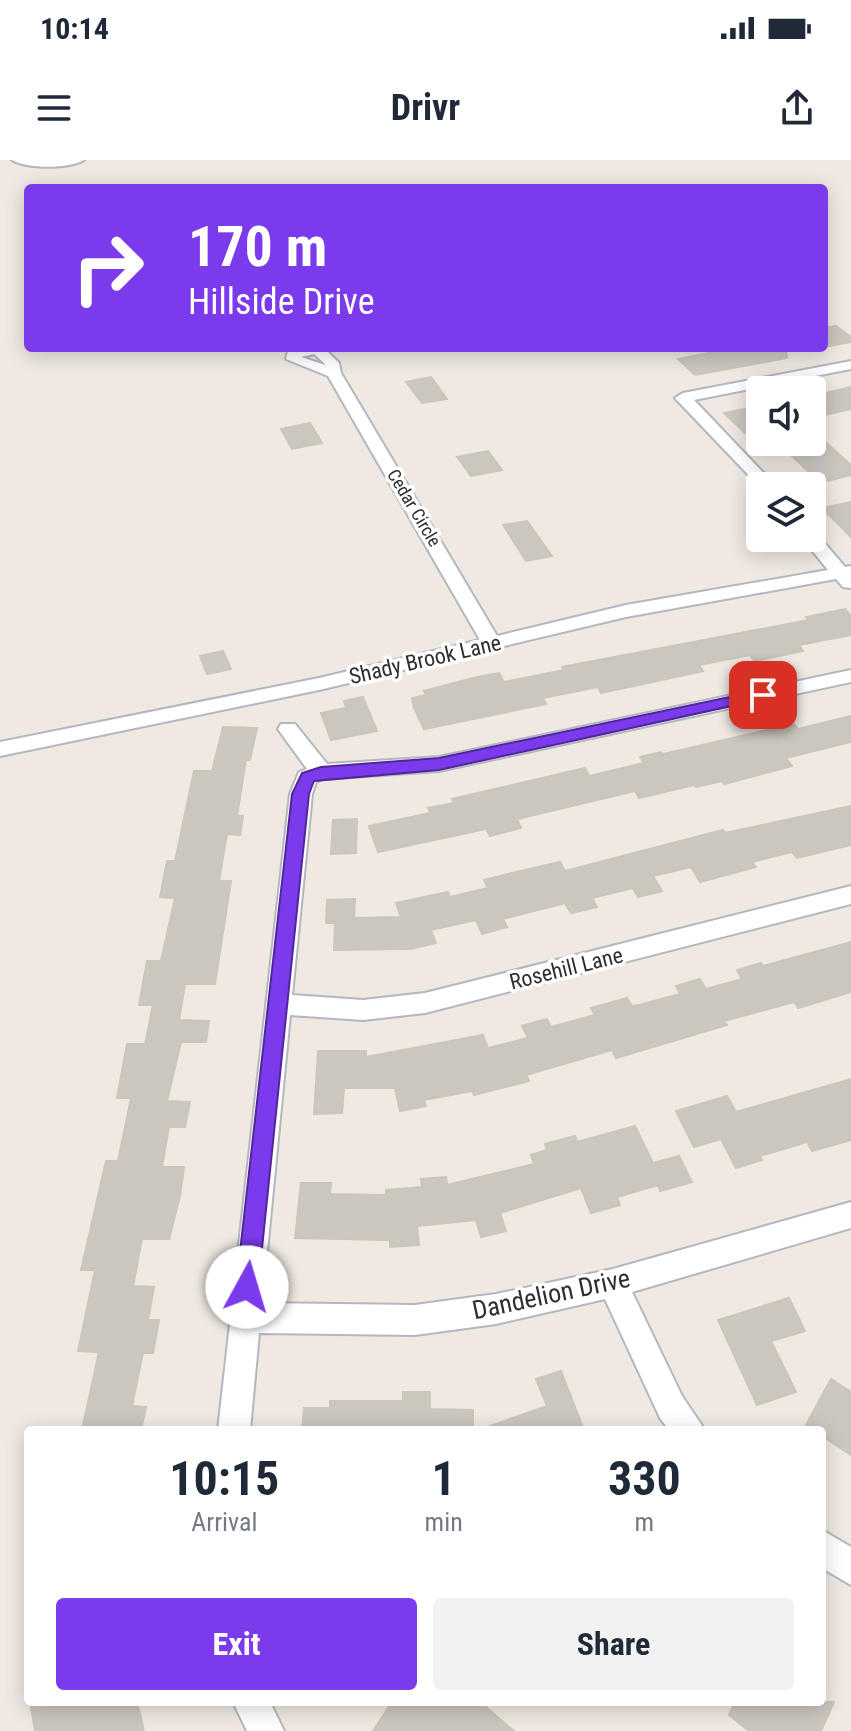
<!DOCTYPE html>
<style>
:root{--surface:#fff;--page:#f2f2f3;--text:#1f2937;--muted:#747a83;--accent:#7c3aed}
body{margin:0;font-family:"Roboto Condensed",sans-serif;background:var(--page);color:var(--text);height:100vh;display:flex;flex-direction:column;font-size:30px;white-space:nowrap}
*{box-sizing:border-box;margin:0}
p{font-size:26px;color:var(--muted)}
.icon{flex:none;width:44px;height:44px;fill:none;stroke:currentColor;stroke-width:2;stroke-linecap:round;stroke-linejoin:round}
.map{position:relative;flex:1;overflow:hidden}
.side{position:absolute;left:24px;top:1266px;width:802px;height:280px;display:flex;flex-direction:column;background:var(--surface);border-radius:8px;box-shadow:0 4px 20px #0003}
.side>*{flex:none}
.top-card{position:absolute;left:24px;top:24px;width:804px;height:168px;border-radius:8px;box-shadow:0 4px 20px #0003;background:#7c3aed;color:#fff;overflow:hidden}
.controls{position:absolute;left:746px;top:216px;display:grid;gap:16px}
.controls a{display:grid;place-items:center;width:80px;height:80px;border-radius:8px;background:var(--surface);box-shadow:0 4px 20px #0003;font-size:40px}
.pin{position:absolute;display:grid;place-items:center;width:68px;height:68px;color:#fff;margin:-34px;border-radius:16px;box-shadow:0 4px 12px #0006}
.me{position:absolute;width:88px;margin:-44px;rotate:6deg;stroke-linejoin:round;filter:drop-shadow(0 0 6px #0008)}
.turn{display:flex;align-items:center;gap:28px;height:168px;padding:0 32px;font-size:36px}
.turn .icon{width:104px;height:104px;stroke-width:2.5}
.turn b{display:block;font-size:56px;line-height:68px}
.eta{display:flex;justify-content:space-evenly;align-items:center;height:136px;text-align:center}
.eta b{font-size:48px;font-weight:700;line-height:56px}
.action{display:flex;gap:16px;margin-top:auto;padding:16px 32px}
.action a{flex:1;height:92px;border-radius:8px;background:var(--accent);color:#fff;font-size:32px;font-weight:700;line-height:92px;text-align:center}
.action a+a{background:var(--page);color:var(--text)}
.status{display:flex;justify-content:space-between;align-items:center;height:56px;padding:0 40px;background:var(--surface);direction:ltr}
.status svg{height:22px;fill:currentColor}
header{display:flex;justify-content:space-between;align-items:center;height:104px;padding:0 32px;background:var(--surface);font-size:36px;font-weight:700}
.map>svg:first-child{display:block}
.building{fill:#cbc7bf;stroke:#cbc5ba;stroke-width:2}
.lines{fill:none;stroke-linecap:round;stroke-linejoin:round}
.minor-casing{stroke:#b4b7c1;stroke-width:4}
.minor{fill:#fff;fill-rule:evenodd}
.route{fill:#7c3aed;stroke:#51269a;stroke-width:2}
.labels{text-anchor:middle;stroke-width:7;stroke-linejoin:round;paint-order:stroke}
.far-street-label{font-size:18px;fill:#2e2e2e;stroke:#fff}
.street-label{font-size:22px;fill:#2e2e2e;stroke:#fff}
.near-street-label{font-size:26px;fill:#2e2e2e;stroke:#fff}
</style>
<div class="status"><b>10:14</b><svg viewBox="0 0 49 12"><path d="M0 12V9h3v3zM5 12V6h3v6zM10 12V3h3v9zM15 12V0h3v12zM26 1h20v11H26zM47 4h2v5h-2z"/></svg></div>
<header><svg class="icon" aria-label="menu" viewBox="0 0 24 24"><path d="M4 6h16M4 12h16M4 18h16"/></svg>Drivr<svg class="icon" aria-label="share" viewBox="0 0 24 24"><path d="M12 15V3M7 8l5-5 5 5M5 13v7h14v-7"/></svg></header>
<div class="map">
<svg width="851" height="1571" viewBox="0 0 851 1571">
<rect width="100%" height="100%" fill="#efe9e1"/>
<path class="building" d="M836 166 851 177V182L824 187V168Z
M708 188H786L787 198 695 215 678 199 713 192Z
M431 217 447 239 422 243 406 222Z
M851 227V249L812 258V236Z
M760 246V270L745 273 724 253Z
M310 263 322 283 292 289 281 269Z
M822 279 851 305V315L820 323 783 287Z
M488 291 502 310 471 316 457 297Z
M851 342V377L822 348Z
M527 361 552 396 526 401 503 365Z
M845 449 851 456V475L799 485 803 491 754 501 750 495 699 505 703 511 601 533 598 527 543 538 546 544 424 569 414 548 412 538 426 535 424 531 477 517 499 513 504 522 564 510 562 507 809 460 806 457Z
M223 491 231 509 207 514 200 496Z
M363 537 377 571 331 580 321 553 346 548 344 541Z
M851 556V582L786 598 792 606 724 624 722 621 696 627 694 625 639 638 635 631 517 659 521 668 490 676 486 669 378 692 369 666 430 653 428 648 454 643 452 639 555 615 585 608 589 616 644 603 640 597 661 592 663 594 794 564 798 569Z
M223 567 257 568 250 600H246L237 656H243L240 675 227 674 219 721H231L215 824H185L179 860 209 861 206 882H181L167 941 190 942 185 967H169L162 1007H184L180 1036 169 1079H142L133 1126 154 1127 148 1160H159L153 1193H143L132 1246 146 1247 141 1270H82L99 1192 78 1191 95 1110H81L106 1001H118L131 938H117L127 884H145L153 845H139L147 801H161L175 738 160 737 167 701H175L194 611H212Z
M851 646V685L797 698 792 692 752 702 756 707 700 722 691 707 653 716 662 731 638 737 633 728 592 738 597 747 571 753 565 743 503 759 507 767 482 774 476 760 431 770 436 783 411 789 334 790 335 763H326L327 740 355 739 354 758 401 757 396 743 448 732 450 737 488 728 484 720 512 713 560 702 565 711 723 670 725 673Z
M357 659 356 693 331 694 333 660Z
M851 782V832L798 848 794 842 724 861 727 865 616 898 612 890 526 915 529 921 474 935 472 931 424 940 426 946 400 951 395 928H344L342 953 314 954 318 891H366V897L483 875 488 888 528 878 522 866 547 859 551 867 595 855 591 848 627 838 632 846 639 845 680 834 676 826 700 819 706 829 742 819 737 810 761 803 763 806Z
M851 919V980L812 991 807 982 760 996 762 1000 736 1008 721 979 694 987 676 951 727 936 736 952Z
M635 966 653 1003 679 996 692 1022 660 1031 658 1025 617 1037 620 1045 591 1053 581 1028 500 1053 506 1071 481 1077 476 1060 417 1066 419 1085 390 1087V1080L295 1078 301 1023H331L330 1034 386 1035V1030L422 1027 421 1019 446 1017 447 1025 534 1004 531 995 547 990 545 984 575 976 577 982Z
M789 1138 805 1171 771 1181 796 1232 757 1245 718 1160Z
M561 1211 584 1270H487V1267L547 1246 536 1219Z
M831 1219 851 1232V1295L822 1276V1270H813L806 1265Z
M403 1232H430V1249L473 1250V1270H302L304 1248H330V1241H403Z
M30 1542H137L144 1571H35Z
M392 1542H480L514 1571H373Z
M735 1542H834L821 1571H749L729 1555Z"/>
<g class="lines">
<g class="minor-casing">
<path id="minor" d="M12 0H84C69 9 27 9 12 0Z
M301 188H324L339 203 341 213 497 476 626 445 828 410 802 378H812V373L817 374 845 407 851 406V428L843 427 836 419 626 457 319 530 0 596V582L319 518 480 480 328 216 286 199 288 191ZM314 194 325 204V205L301 197Z
M851 201V209L694 240 776 326 760 327 675 238 683 233Z
M851 510V522L439 611 323 619 316 622 312 634 292 835 363 840 425 833 851 726V744L425 853 363 860 290 855 262 1143 415 1145 496 1134 613 1109 851 1042V1068L632 1132 682 1236 705 1270H669L660 1258 605 1139 496 1164 415 1175 259 1173 250 1270H218L290 634 299 612 307 609 278 569 281 564H295L327 604 439 597Z
M822 1370 851 1387V1425L822 1408Z
M233 1542H270L284 1571H247Z"/>
</g>
<use href="#minor" class="minor"/>
</g>
<path class="route" d="M763 530 768 531V538L439 610 314 621 309 634 258 1127 255 1134 247 1138 239 1134 236 1127 292 634 302 613 321 607 439 598Z"/>
<g class="labels">
<g class="far-street-label">
<text transform="translate(414 348) rotate(59)" y="6">Cedar Circle</text>
</g>
<g class="street-label">
<text transform="translate(425 499) rotate(-13)" y="8">Shady Brook Lane</text>
<text transform="translate(566 808) rotate(-14)" y="8">Rosehill Lane</text>
</g>
<g class="near-street-label">
<text transform="translate(551 1134) rotate(-12)" y="9">Dandelion Drive</text>
</g>
</g>
</svg>
<div class="controls">
<a><svg class="icon" aria-label="sound" viewBox="0 0 24 24"><path d="M4 9h4l5-4v14l-5-4H4zM17 9q2 3 0 6"/></svg></a>
<a><svg class="icon" aria-label="layers" viewBox="0 0 24 24"><path d="M12 4l9 5-9 5-9-5zM3 14l9 5 9-5"/></svg></a>
</div>
<div class="pin" style="left:763px;top:535px;background:#d93025"><svg class="icon" aria-label="arrive" viewBox="0 0 24 24"><path d="M6 21V4h12l-3 4 3 4H6"/></svg></div>
<svg class="me" style="left:247px;top:1127px" viewBox="-20 -20 40 40"><circle r="19" fill="#fff"/><path d="M0-13L10 11 0 6-10 11z" fill="#7c3aed"/></svg>
<div class="top-card">
<div class="turn"><svg class="icon" aria-label="right" viewBox="0 0 24 24"><path d="M7 20v-9h11M14 6l5 5-5 5"/></svg><div><b>170 m</b>Hillside Drive</div></div>
</div>
<section class="side">
<div class="eta">
<div><b>10:15</b><p>Arrival</p></div>
<div><b>1</b><p>min</p></div>
<div><b>330</b><p>m</p></div>
</div>
<div class="action"><a>Exit</a><a>Share</a></div>
</section>
</div>
